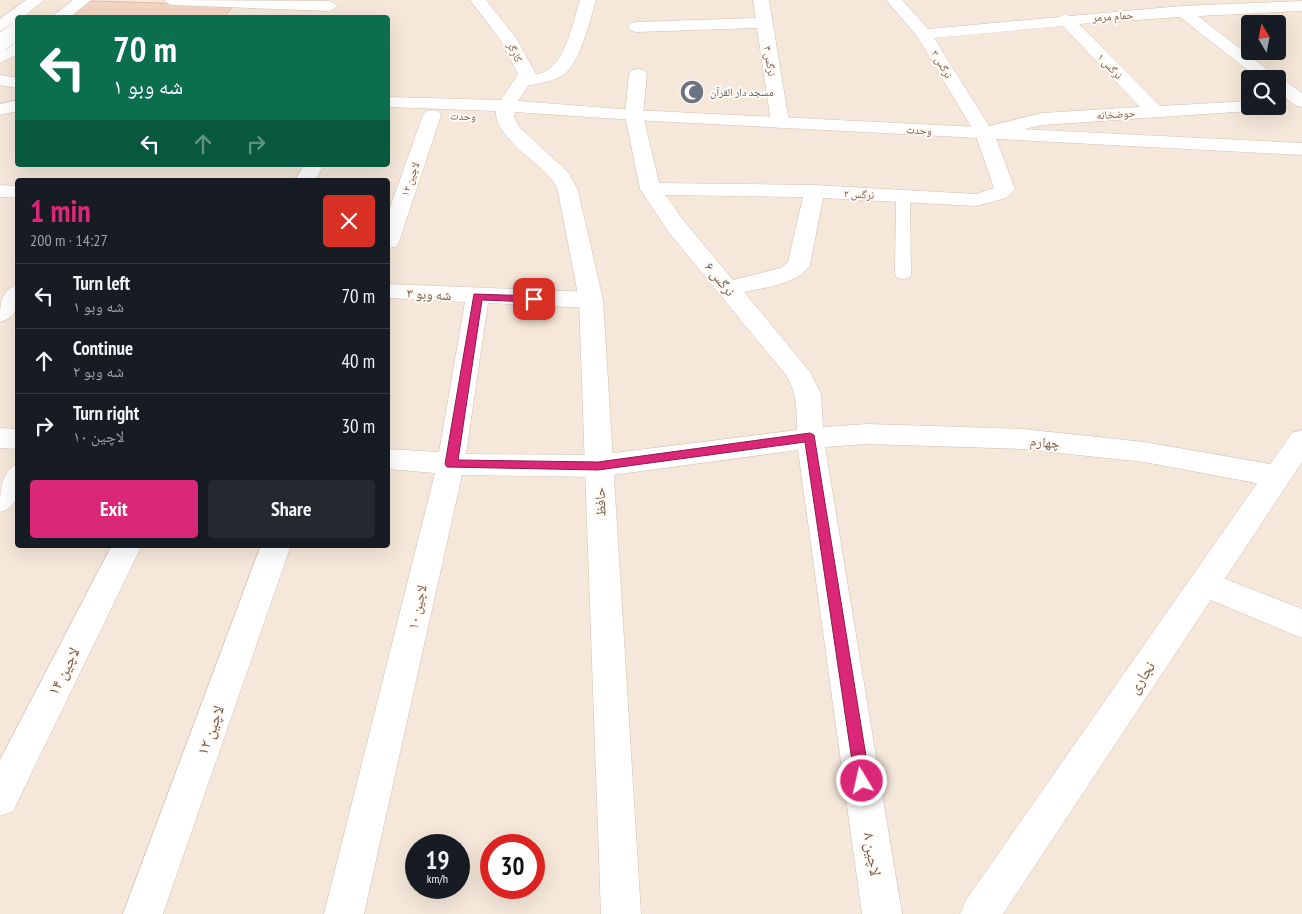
<!DOCTYPE html>
<meta charset="utf-8">
<style>
:root{--surface:#171b24;--page:#242831;--text:#f1f3f6;--muted:#9ea1a6;--line:#363941;--accent:#db2777}
body{margin:0;font-family:"PT Sans Narrow","Noto Naskh Arabic",sans-serif;background:var(--page);color:var(--text);height:100vh;display:flex;flex-direction:column;font-size:19px;white-space:nowrap}
*{box-sizing:border-box;margin:0}
p{font-size:16px;color:var(--muted)}
.icon{flex:none;width:28px;height:28px;fill:none;stroke:currentColor;stroke-width:2;stroke-linecap:round;stroke-linejoin:round}
.map{position:relative;flex:1;overflow:hidden}
.details{position:absolute;left:15px;top:178px;width:375px;height:370px;display:flex;flex-direction:column;background:var(--surface);border-radius:5px;box-shadow:0 5px 20px #0002}
.details>*{flex:none}
.banner{position:absolute;left:15px;top:15px;width:375px;height:152px;border-radius:5px;box-shadow:0 5px 20px #0002;background:#0b6e4f;color:#fff;overflow:hidden}
.needle{width:32px;rotate:350deg}
.tools{position:absolute;left:1241px;top:15px;display:grid;gap:10px}
.tools a{display:grid;place-items:center;width:45px;height:45px;border-radius:5px;background:var(--surface);box-shadow:0 5px 20px #0002;font-size:25px}
.speed{position:absolute;left:405px;top:834px;display:flex;gap:10px;font-size:25px;font-weight:700;text-align:center}
.speed>*{display:grid;place-content:center;width:65px;height:65px;border-radius:50%;background:var(--surface);box-shadow:0 5px 20px #0002;line-height:1}
.speed small{font-size:12px;font-weight:400}
.speed .limit{border:8px solid #d22;background:#fff;color:#111}
.pin{position:absolute;display:grid;place-items:center;width:42px;height:42px;color:#fff;margin:-21px;border-radius:10px;box-shadow:0 2px 8px #0006}
.me{position:absolute;width:55px;margin:-28px;rotate:351deg;stroke-linejoin:round;filter:drop-shadow(0 0 4px #0008)}
.turn{display:flex;align-items:center;gap:18px;height:105px;padding:0 15px;font-size:22px}
.turn .icon{width:65px;height:65px;stroke-width:2.5}
.turn b{display:block;font-size:35px;line-height:42px}
.lanes{display:flex;align-items:center;height:48px;padding:0 15px;background:#0003;justify-content:center;gap:25px;direction:ltr}
.lanes .off{opacity:.35}
.round{display:grid;place-items:center;flex:none;width:52px;height:52px;border-radius:5px;background:var(--page)}
.overview{display:flex;align-items:center;justify-content:space-between;height:85px;padding:0 15px}
h1{font-size:30px;font-weight:600;line-height:38px;color:var(--accent)}
.action{display:flex;gap:10px;margin-top:auto;padding:10px 15px}
.action a{flex:1;height:58px;border-radius:5px;background:var(--accent);color:#fff;font-size:20px;font-weight:600;line-height:58px;text-align:center}
.action a+a{background:var(--page);color:var(--text)}
ul{padding:0;list-style:none}
li{display:flex;align-items:center;gap:15px;height:65px;padding:0 15px;border-top:1px solid var(--line)}
li div{flex:1}
li b{display:block;font-size:19px}
li em{font-style:normal}
.map>svg:first-child{display:block}
.residential{fill:#f5e8da;fill-rule:evenodd}
.building{fill:#f3d5c3;stroke:#e6bba3}
.lines{fill:none;stroke-linecap:round;stroke-linejoin:round}
.lane-casing{stroke:#d1beb0;stroke-width:1}
.street-casing{stroke:#d1beb0;stroke-width:1}
.secondary-casing{stroke:#d6c0b0;stroke-width:1}
.lane{fill:#fff;fill-rule:evenodd}
.street{fill:#fff;fill-rule:evenodd}
.secondary{fill:#fff;fill-rule:evenodd}
.secondary-bridge-casing{stroke:#d6c0b0;stroke-width:18;stroke-linecap:butt}
.secondary-bridge{stroke:#fff;stroke-width:17}
.route{fill:#db2777;stroke:#8e194d}
.labels{text-anchor:middle;stroke-width:4;stroke-linejoin:round;paint-order:stroke}
.far-street-label{font-size:11px;fill:#7a5c4d;stroke:#fffaf3}
.far-worship-label{font-size:11px;fill:#5b616d;stroke:#fffaf3;text-anchor:start}
.street-label{font-size:14px;fill:#7a5c4d;stroke:#fffaf3}
.near-street-label{font-size:16px;fill:#7a5c4d;stroke:#fffaf3}
</style>
<div class="map">
<svg width="1302" height="914" viewBox="0 0 1302 914">
<rect width="100%" height="100%" fill="#fdf6ec"/>
<path class="residential" d="M0 0H1302V914H0ZM18 18H388V165H18ZM1250 24H1278V51H1250ZM1250 79H1278V106H1250ZM18 180H388V545H18ZM416 845H459V888H416ZM491 845H534V888H491Z"/>
<path class="building" d="M89 1 234 5 224 18H69Z"/>
<g class="lines">
<g class="lane-casing">
<path id="lane" d="M903 192 908 193 910 196 911 274 909 278 903 279 897 278 895 274 896 196 898 193Z"/>
</g>
<g class="street-casing">
<path id="street" d="M164 0 329 1 334 3 337 6 334 9 329 11 172 5 167 3Z
M580 0H596C589 22 581 65 560 77 554 80 547 82 541 83 533 85 526 87 518 85L515 81 518 77C528 75 539 75 548 70 566 59 574 19 580 0Z
M753 0H769L789 122 787 126 780 128 773 126 771 122 757 28 636 32 630 30 628 27 630 24 636 22 756 18Z
M886 0H902L928 29 1059 17 1065 14 1070 16 1182 6 1302 1V11L1198 16 1279 79 1284 80 1302 93V107L1296 106 1278 92V79H1259L1180 17 1079 24 1160 106 1250 101V106H1259L1256 110 1250 111 1042 125 995 136 1015 189 1006 198 976 206 823 198 810 265C797 285 765 287 744 292L810 372 821 394 823 427 867 424 1022 429 1144 442 1277 465 1287 468 1291 476 1287 484 1277 487 1144 462 1022 449 867 444 825 447 902 914H862L798 450 598 477 462 475 364 914H324L435 473 388 469V449L439 452 465 302 388 298V284L591 292 599 295 603 300 599 305 591 308 488 303 466 454 598 455 797 430C797 410 797 393 786 375L667 230 640 189 625 115 629 74 632 70 638 69 644 70 647 74 643 115 659 183 814 185 976 194 994 188 975 133 917 36ZM1063 26 1140 107 1042 113 989 126 934 38ZM665 195 803 197 788 262 781 268 733 280 683 220Z
M432 110 438 111 441 115 399 242 396 247 388 248V213L423 115 426 111Z
M304 165H324L315 180H295Z
M0 185 18 186V198L0 197Z
M18 285C18 302 20 316 0 322 0 305 0 290 18 285Z
M0 428 18 429V449L0 448Z
M18 464C18 485 23 505 0 512 0 493 0 471 18 464Z
M112 545H142L13 811 0 816V760Z
M261 545H291L163 914H123Z
M1205 571 1302 609V638L1194 593 1190 584 1194 575Z"/>
</g>
<g class="secondary-casing">
<path id="secondary" d="M26 0H44L22 18H18V21L6 29 0 31V19Z
M73 0H91L69 18H50Z
M470 0H486L516 38 536 74 518 101 634 110 1302 143V155L634 120 515 112 514 117 519 127 568 172 578 191 603 300 641 914H601L579 300 558 191C556 186 554 181 550 177 535 160 494 135 496 111L388 107V97L501 100 518 74 500 39Z
M18 41V54L0 63V51Z
M0 75 18 78V88L0 85Z
M18 100V111L0 115V104Z
M1302 430V462L1003 914H960L966 900 1292 433Z"/>
</g>
<use href="#lane" class="lane"/>
<use href="#street" class="street"/>
<use href="#secondary" class="secondary"/>
<g class="secondary-bridge-casing">
<path id="secondary-bridge" d="M0 43 18 30"/>
</g>
<use href="#secondary-bridge" class="secondary-bridge"/>
</g>
<path class="route" d="M474 294 534 296 539 299 534 302 482 300 458 460 598 462 810 433 814 435 870 781 867 786 862 788 857 786 855 781 805 442 598 470 447 467 445 464Z"/>
<defs>
<g id="mosque-disc" transform="scale(1.25)"><circle r="9.5" fill="#6b7280" stroke="#fffaf3"/><path d="M3.5-4.9A6 6 0 1 0 3.5 4.9A5 5 0 1 1 3.5-4.9Z" fill="#fff"/></g>
</defs>
<g fill-rule="evenodd">
<use href="#mosque-disc" x="692" y="92"/>
</g>
<g class="labels">
<g class="far-street-label">
<text transform="translate(1113 16) rotate(-4)" y="4">حمام مرمر</text>
<text transform="translate(515 52) rotate(63)" y="4">کارگر</text>
<text transform="translate(770 61) rotate(81)" y="4">نرگس ۴</text>
<text transform="translate(942 64) rotate(59)" y="4">نرگس ۳</text>
<text transform="translate(1110 66) rotate(46)" y="4">نرگس ۱</text>
<text transform="translate(1116 114) rotate(-4)" y="4">حوضخانه</text>
<text transform="translate(463 116) rotate(2)" y="4">وحدت</text>
<text transform="translate(919 130) rotate(3)" y="4">وحدت</text>
<text transform="translate(410 179) rotate(-71)" y="4">لاچین ۱۲</text>
<text transform="translate(859 194) rotate(3)" y="4">نرگس ۲</text>
</g>
<g class="far-worship-label">
<text x="710" y="96">مسجد دار القرآن</text>
</g>
<g class="street-label">
<text transform="translate(720 279) rotate(51)" y="5">نرگس ۶</text>
<text transform="translate(429 294) rotate(3)" y="5">شه وبو ۳</text>
<text transform="translate(1045 442) rotate(6)" y="5">چهارم</text>
<text transform="translate(600 502) rotate(-93)" y="5">حافظ</text>
<text transform="translate(417 607) rotate(-77)" y="5">لاچین ۱۰</text>
</g>
<g class="near-street-label">
<text transform="translate(63 671) rotate(-63)" y="6">لاچین ۱۴</text>
<text transform="translate(1141 677) rotate(-56)" y="6">نجاری</text>
<text transform="translate(210 730) rotate(-70)" y="6">لاچین ۱۲</text>
<text transform="translate(873 854) rotate(81)" y="6">لاچین ۸</text>
</g>
</g>
</svg>
<div class="tools">
<a><svg class="needle" viewBox="-14 -14 28 28"><path d="M0-13l5 13h-10z" fill="#e53935"/><path d="M0 13l5-13h-10z" fill="#9ea1a6"/></svg></a>
<a><svg class="icon" aria-label="search" viewBox="0 0 24 24"><circle cx="10" cy="10" r="6"/><path d="M15 15l6 6"/></svg></a>
</div>
<div class="speed"><div>19<small>km/h</small></div><div class="limit">30</div></div>
<div class="pin" style="left:534px;top:299px;background:#d93025"><svg class="icon" aria-label="arrive" viewBox="0 0 24 24"><path d="M6 21V4h12l-3 4 3 4H6"/></svg></div>
<svg class="me" style="left:862px;top:781px" viewBox="-20 -20 40 40"><circle r="17" fill="#db2777" stroke="#fff" stroke-width="3"/><path d="M0-11L8 9 0 5-8 9z" fill="#fff"/></svg>
<div class="banner">
<div class="turn"><svg class="icon" aria-label="left" viewBox="0 0 24 24"><path d="M17 20v-9H6M10 6l-5 5 5 5"/></svg><div><b>70 m</b>شه وبو ۱</div></div>
<div class="lanes"><svg class="icon" aria-label="left" viewBox="0 0 24 24"><path d="M17 20v-9H6M10 6l-5 5 5 5"/></svg><svg class="icon off" aria-label="ahead" viewBox="0 0 24 24"><path d="M12 20V5M6 11l6-6 6 6"/></svg><svg class="icon off" aria-label="right" viewBox="0 0 24 24"><path d="M7 20v-9h11M14 6l5 5-5 5"/></svg></div>
</div>
<section class="details">
<div class="overview"><div><h1>1 min</h1><p>200 m · 14:27</p></div><a class="round" style="background:#d93025;color:#fff"><svg class="icon" aria-label="close" viewBox="0 0 24 24"><path d="M6 6l12 12M18 6L6 18"/></svg></a></div>
<ul>
<li><svg class="icon" aria-label="left" viewBox="0 0 24 24"><path d="M17 20v-9H6M10 6l-5 5 5 5"/></svg><div><b>Turn left</b><p>شه وبو ۱</p></div><em>70 m</em></li>
<li><svg class="icon" aria-label="ahead" viewBox="0 0 24 24"><path d="M12 20V5M6 11l6-6 6 6"/></svg><div><b>Continue</b><p>شه وبو ۲</p></div><em>40 m</em></li>
<li><svg class="icon" aria-label="right" viewBox="0 0 24 24"><path d="M7 20v-9h11M14 6l5 5-5 5"/></svg><div><b>Turn right</b><p>لاچین ۱۰</p></div><em>30 m</em></li>
</ul>
<div class="action"><a>Exit</a><a>Share</a></div>
</section>
</div>
